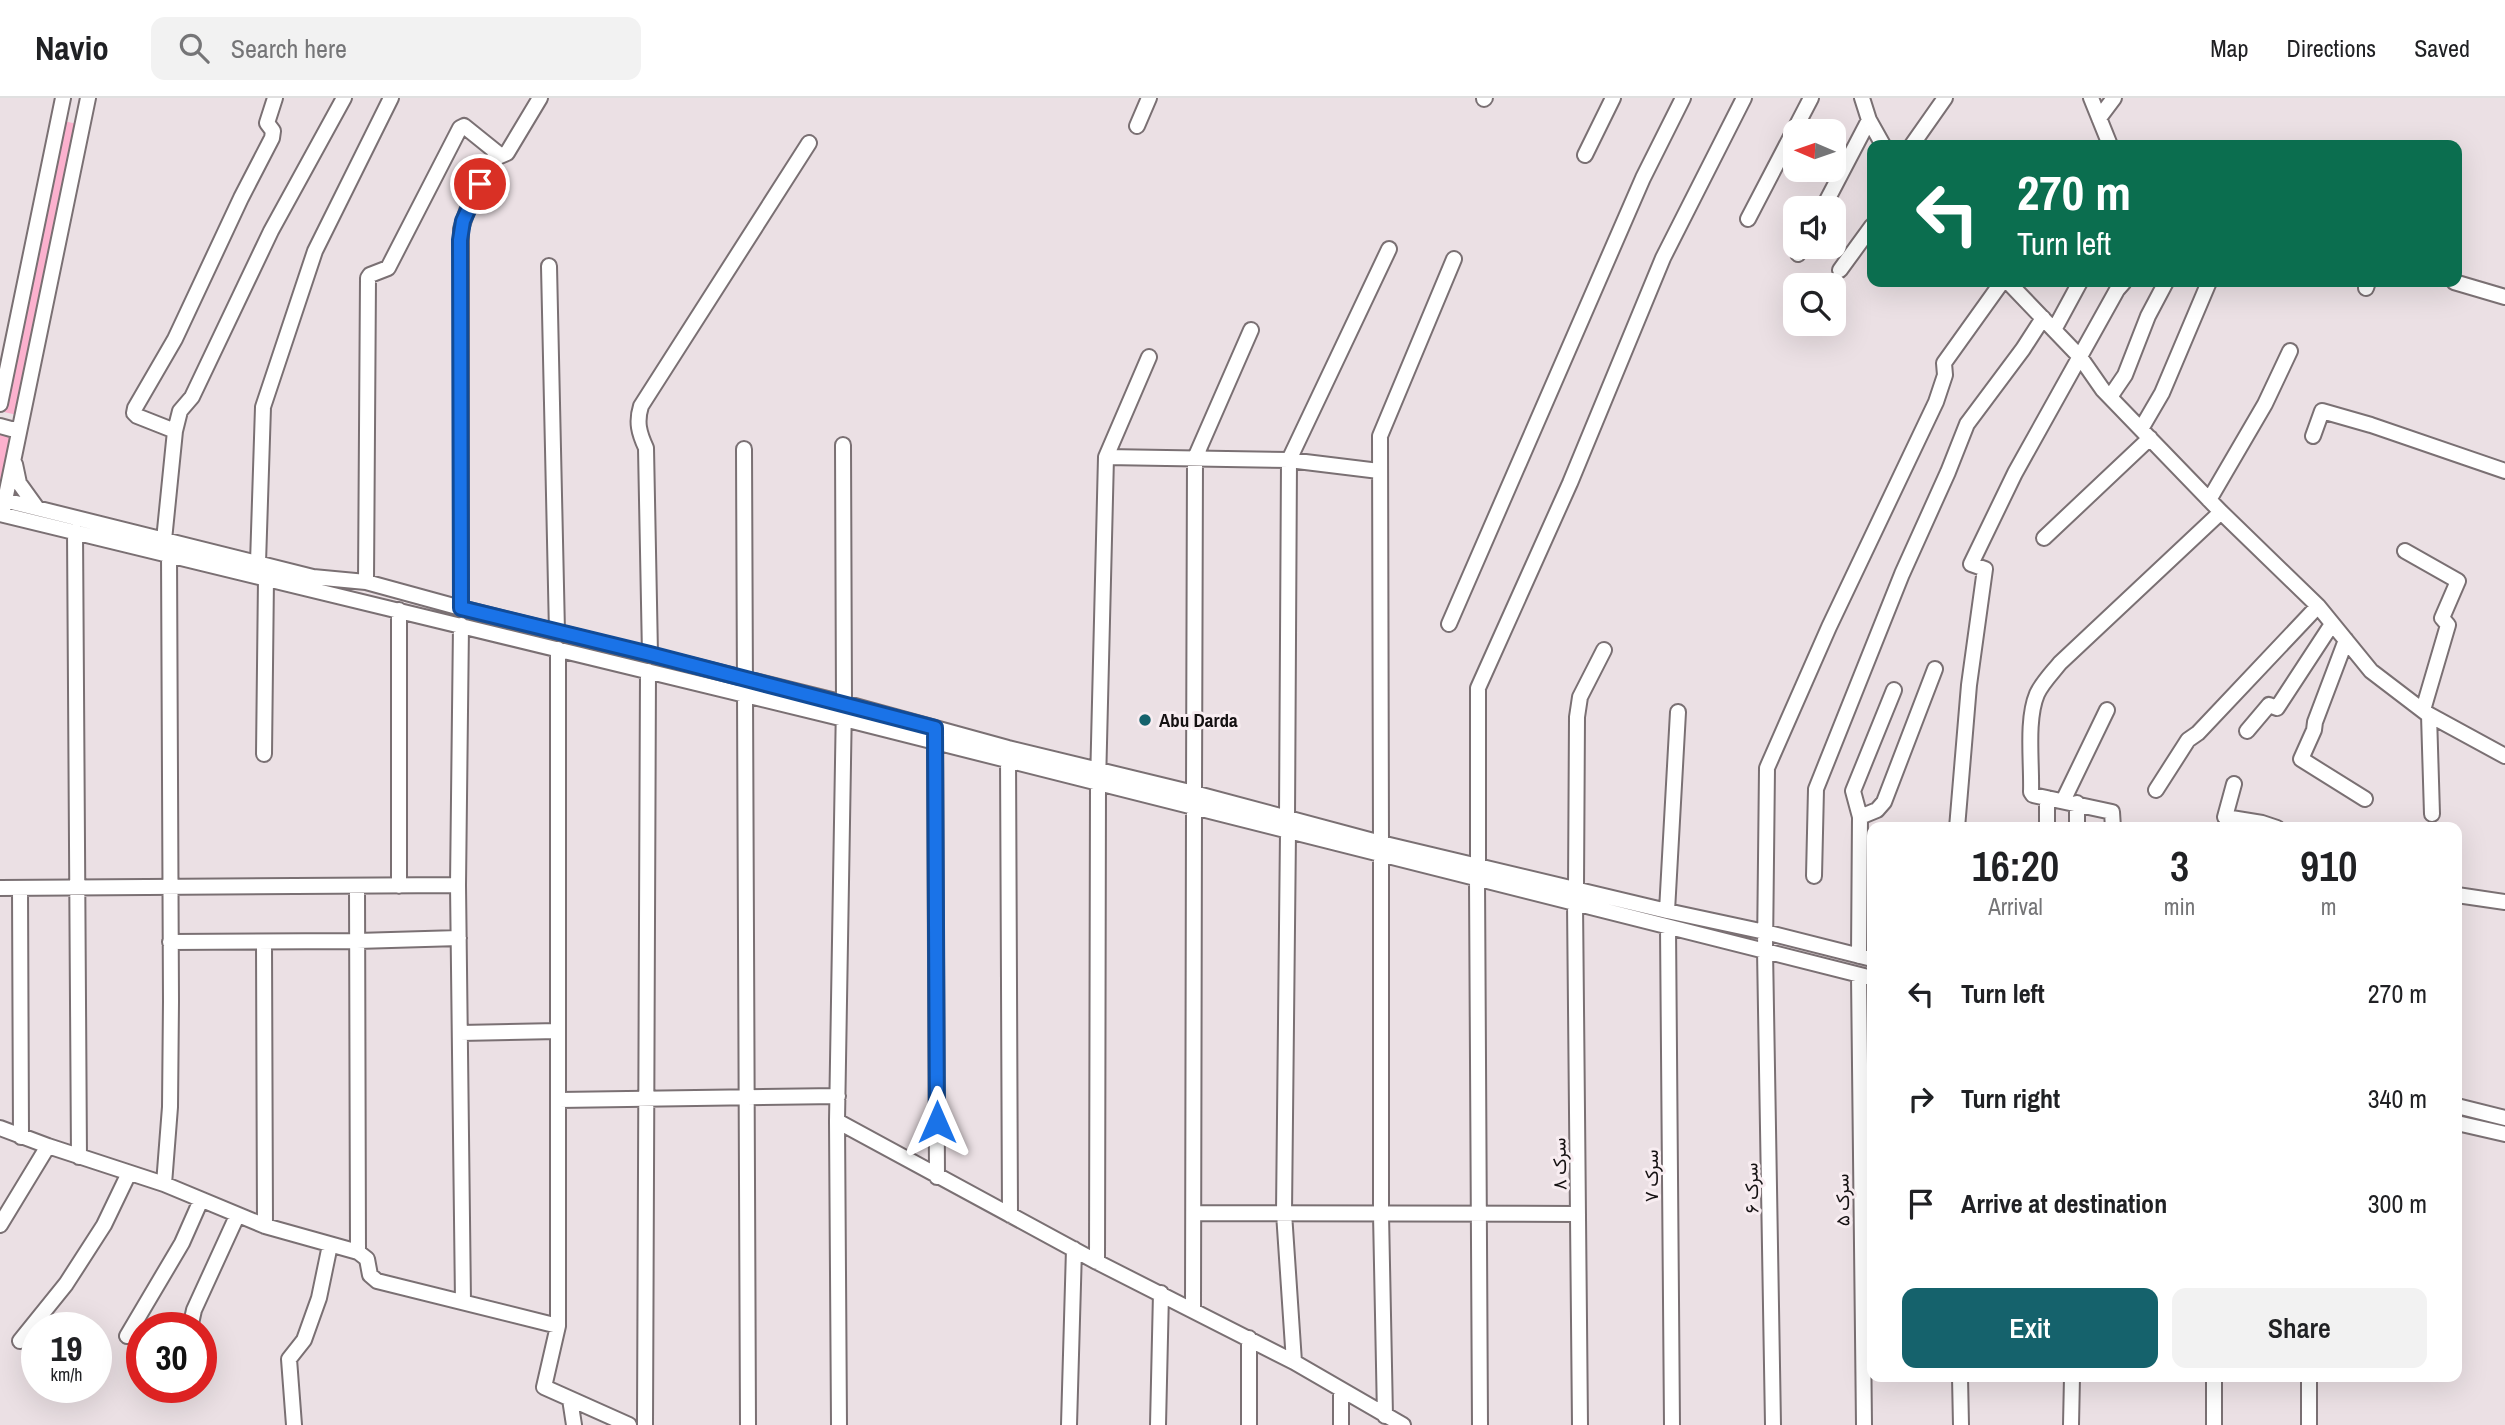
<!DOCTYPE html>
<meta charset="utf-8">
<style>
:root{--surface:#fff;--page:#f2f2f2;--text:#202124;--muted:#757577;--line:#e0e0e0;--accent:#15626c}
body{margin:0;font-family:"Archivo Narrow",Vazirmatn,sans-serif;background:var(--page);color:var(--text);height:100vh;display:flex;flex-direction:column;font-size:26px;white-space:nowrap}
*{box-sizing:border-box;margin:0}
p{font-size:23px;color:var(--muted)}
.icon{flex:none;width:38px;height:38px;fill:none;stroke:currentColor;stroke-width:2;stroke-linecap:round;stroke-linejoin:round}
.map{position:relative;flex:1;overflow:hidden}
.drawer{position:absolute;left:1867px;top:724px;width:595px;height:560px;display:flex;flex-direction:column;background:var(--surface);border-radius:14px;box-shadow:0 7px 28px #0002}
.drawer>*{flex:none}
.hud{position:absolute;left:1867px;top:42px;width:595px;height:147px;border-radius:14px;box-shadow:0 7px 28px #0002;background:#0b6e4f;color:#fff;overflow:hidden}
.needle{width:46px;rotate:272deg}
.controls{position:absolute;left:1783px;top:21px;display:grid;gap:14px}
.controls a{display:grid;place-items:center;width:63px;height:63px;border-radius:14px;background:var(--surface);box-shadow:0 7px 28px #0002;font-size:35px}
.speed{position:absolute;left:21px;top:1214px;display:flex;gap:14px;font-size:35px;font-weight:700;text-align:center}
.speed>*{display:grid;place-content:center;width:91px;height:91px;border-radius:50%;background:var(--surface);box-shadow:0 7px 28px #0002;line-height:1}
.speed small{font-size:18px;font-weight:400}
.speed .limit{border:10px solid #d22;background:#fff;color:#111}
.pin{position:absolute;display:grid;place-items:center;width:60px;height:60px;color:#fff;margin:-30px;border:4px solid #fff;border-radius:50%;box-shadow:0 2px 7px #0007}
.me{position:absolute;width:77px;margin:-38px;rotate:0deg;stroke-linejoin:round;filter:drop-shadow(0 0 5px #0008)}
.turn{display:flex;align-items:center;gap:24px;height:147px;padding:0 35px;font-size:32px}
.turn .icon{width:91px;height:91px;stroke-width:2.5}
.turn b{display:block;font-size:49px;line-height:60px}
.eta{display:flex;justify-content:space-evenly;align-items:center;height:119px;text-align:center}
.eta b{font-size:42px;font-weight:600;line-height:49px}
.cta{display:flex;gap:14px;margin-top:auto;padding:14px 35px}
.cta a{flex:1;height:80px;border-radius:14px;background:var(--accent);color:#fff;font-size:28px;font-weight:600;line-height:80px;text-align:center}
.cta a+a{background:var(--page);color:var(--text)}
ul{padding:0;list-style:none}
li{display:flex;align-items:center;gap:21px;height:105px;padding:0 35px}
li div{flex:1}
li b{display:block;font-size:26px}
li em{font-style:normal}
header{display:flex;align-items:center;gap:42px;box-sizing:border-box;height:98px;padding:0 35px;background:var(--surface);border-bottom:2px solid var(--line)}
header strong{font-size:33px}
nav{display:flex;gap:38px;margin-inline-start:auto;font-size:24px}
.search{width:490px;height:63px;background:var(--page);display:flex;align-items:center;gap:18px;box-sizing:border-box;padding:0 24px;border-radius:14px;color:var(--muted);font-size:26px}
.map>svg:first-child{display:block}
.green{fill:#fcb1ce}
.lines{fill:none;stroke-linecap:round;stroke-linejoin:round}
.minor-casing{stroke:#7a7073;stroke-width:18}
.minor{stroke:#fff;stroke-width:14}
.route-casing{stroke:#114b97;stroke-width:18}
.route{stroke:#1a73e8;stroke-width:12}
.poi-dot{fill:#15626c;stroke:#f8edf1;stroke-width:2.5}
.labels{text-anchor:middle;stroke-width:6;stroke-linejoin:round;paint-order:stroke}
.poi-label{font-size:19px;font-weight:bold;fill:#151112;stroke:#f8edf1;text-anchor:start}
.street-label{font-size:19px;fill:#151112;stroke:#f8edf1}
</style>
<header>
<strong>Navio</strong>
<div class="search"><svg class="icon" aria-label="search" viewBox="0 0 24 24"><circle cx="10" cy="10" r="6"/><path d="M15 15l6 6"/></svg>Search here</div>
<nav><a>Map</a><a>Directions</a><a>Saved</a></nav>
</header>
<div class="map">
<svg width="2505" height="1327" viewBox="0 0 2505 1327">
<rect width="100%" height="100%" fill="#ebe0e4"/>
<path class="green" d="M64 23 77 26 17 317 4 314Z
M0 333 13 336 3 386 0 388Z"/>
<g class="lines">
<g class="minor-casing">
<path id="minor" d="M1862 0 1869 22 1883 47
M2091 0 2110 47
M1484 1 1485 0
M2099 20 2114 0
M1137 28 1149 0
M1912 47 1945 0
M1585 57 1613 0
M1823 110 1869 22
M1748 121 1811 0
M1798 156 1802 149
M549 168 557 534
M1840 172 1872 128
M2008 184 2080 259 2103 292 2221 414 2318 508 2371 573 2426 615 2505 658
M2454 184 2505 199
M2366 190 2368 184
M2054 232 2080 184
M2110 299 2125 277 2148 218 2166 184
M0 306 63 0
M0 328 11 331 19 330
M2141 331 2162 295 2209 184
M175 333 137 318 134 315 135 310 175 241 241 100 272 40 273 33 267 25 275 0
M2313 338 2322 313 2371 327 2505 373
M744 351 748 1327
M1106 359 1289 362 1379 373
M15 366 19 385 37 410
M0 401 313 479 366 484 461 510 844 605 1008 650 1194 695 1381 745 1667 813 1765 834 1872 861
M2209 402 2265 306 2290 253
M3 412 88 0
M0 416 844 621 1872 880
M75 433 79 1059
M2044 440 2150 340
M164 442 175 333 180 313 192 299 271 133 344 0
M2405 453 2458 483 2442 520 2448 527 2423 612
M258 465 263 309 315 153 391 0
M366 484 368 180 370 177 388 170 460 30 464 28 500 57
M461 510V131L468 110 493 61 507 55 540 0
M1449 526 1643 80 1683 0
M461 527 458 787 463 1204
M2346 542 2315 624 2314 632 2301 661 2365 701
M558 551V1228
M650 556 646 350C639 335 636 324 641 308L809 45
M2429 617 2432 716
M2247 633 2269 607 2277 610 2332 526
M935 635 937 1079
M264 656 266 480
M1008 656 1010 1117
M2234 686 2225 719 2262 725 2277 730
M2156 692 2188 642 2198 635 2318 508
M1194 695 1195 360 1251 232
M2063 703 2107 612
M1860 719 1877 712 1884 704 1935 571
M1287 721 1289 362 1389 151
M1957 730 1969 587 1985 471 1971 466 2015 375 2117 192 2124 184
M2047 730V700
M2077 730V705
M2113 730 2112 714 2033 697 2031 694C2032 665 2026 622 2037 596 2042 585 2052 575 2060 565L2221 414
M1288 734 1284 1115 1294 1264
M1381 745 1380 338 1454 161
M1381 757V1116L1385 1318
M1478 768V590L1570 385 1663 160 1744 0
M1814 778 1816 691 1902 476 1948 374 1967 326 2023 251 2043 220
M1477 781 1480 1327
M357 788 358 1154
M399 788V512
M0 790 458 787
M20 790 21 1039
M1576 790 1577 619 1580 599 1604 552
M2457 797 2505 804
M1575 805 1580 1327
M1667 813 1678 614
M1668 829 1672 1327
M170 844 357 843 459 840
M264 844 265 1128
M1859 858 1860 719 1853 693 1894 592
M1859 877 1864 1327
M460 935 558 933
M559 1002 838 998
M2457 1008 2505 1020
M837 1023 1097 1164 1294 1264 1403 1327
M2457 1025 2505 1036
M0 1030 48 1048 164 1086 265 1128 358 1154 367 1161 370 1177 377 1183 558 1228 544 1289 629 1327
M164 1086 170 1009 171 903 169 455
M1195 1115 1578 1116
M0 1127 48 1048
M1097 1164 1098 686 1106 359 1149 259
M1193 1211 1194 710
M190 1230 194 1212 237 1118
M127 1238 182 1145 201 1102
M1249 1240V1327
M20 1243 66 1186 104 1127 129 1075
M1960 1279 1961 1327
M2214 1279V1327
M2309 1279V1327
M570 1301 574 1327
M294 1327 289 1261 304 1242 319 1200 330 1147
M645 1327 648 573
M839 1327 837 1023 844 605 843 347
M1069 1327 1074 1151
M1158 1327 1161 1195
M1341 1327V1292
M1773 1327 1765 852 1767 670 1829 529 1936 304 1945 277 1944 265 2002 184
M2071 1327 2072 1279"/>
</g>
<use href="#minor" class="minor"/>
</g>
<g class="lines">
<g class="route-casing">
<path id="route" d="M480 86 463 123 460 142 461 510 650 556 935 630 937 1024"/>
</g>
<use href="#route" class="route"/>
</g>
<circle class="poi-dot" cx="1145" cy="622" r="7"/>
<g class="labels">
<g class="poi-label">
<text x="1159" y="629">Abu Darda</text>
</g>
<g class="street-label">
<text transform="translate(1559 1066) rotate(-91)" y="7">سرک ۸</text>
<text transform="translate(1651 1078) rotate(-90)" y="7">سرک ۷</text>
<text transform="translate(1751 1090) rotate(-91)" y="7">سرک ۶</text>
<text transform="translate(1842 1102) rotate(-91)" y="7">سرک ۵</text>
</g>
</g>
</svg>
<div class="controls">
<a><svg class="needle" viewBox="-14 -14 28 28"><path d="M0-13l5 13h-10z" fill="#e53935"/><path d="M0 13l5-13h-10z" fill="#757577"/></svg></a>
<a><svg class="icon" aria-label="sound" viewBox="0 0 24 24"><path d="M4 9h4l5-4v14l-5-4H4zM17 9q2 3 0 6"/></svg></a>
<a><svg class="icon" aria-label="search" viewBox="0 0 24 24"><circle cx="10" cy="10" r="6"/><path d="M15 15l6 6"/></svg></a>
</div>
<div class="speed"><div>19<small>km/h</small></div><div class="limit">30</div></div>
<div class="pin" style="left:480px;top:86px;background:#d93025"><svg class="icon" aria-label="arrive" viewBox="0 0 24 24"><path d="M6 21V4h12l-3 4 3 4H6"/></svg></div>
<svg class="me" style="left:937px;top:1024px" viewBox="-20 -20 40 40"><path d="M0-17L14 15 0 8-14 15z" fill="#1a73e8" stroke="#fff" stroke-width="4"/></svg>
<div class="hud">
<div class="turn"><svg class="icon" aria-label="left" viewBox="0 0 24 24"><path d="M17 20v-9H6M10 6l-5 5 5 5"/></svg><div><b>270 m</b>Turn left</div></div>
</div>
<section class="drawer">
<div class="eta">
<div><b>16:20</b><p>Arrival</p></div>
<div><b>3</b><p>min</p></div>
<div><b>910</b><p>m</p></div>
</div>
<ul>
<li><svg class="icon" aria-label="left" viewBox="0 0 24 24"><path d="M17 20v-9H6M10 6l-5 5 5 5"/></svg><div><b>Turn left</b></div><em>270 m</em></li>
<li><svg class="icon" aria-label="right" viewBox="0 0 24 24"><path d="M7 20v-9h11M14 6l5 5-5 5"/></svg><div><b>Turn right</b></div><em>340 m</em></li>
<li><svg class="icon" aria-label="arrive" viewBox="0 0 24 24"><path d="M6 21V4h12l-3 4 3 4H6"/></svg><div><b>Arrive at destination</b></div><em>300 m</em></li>
</ul>
<div class="cta"><a>Exit</a><a>Share</a></div>
</section>
</div>
